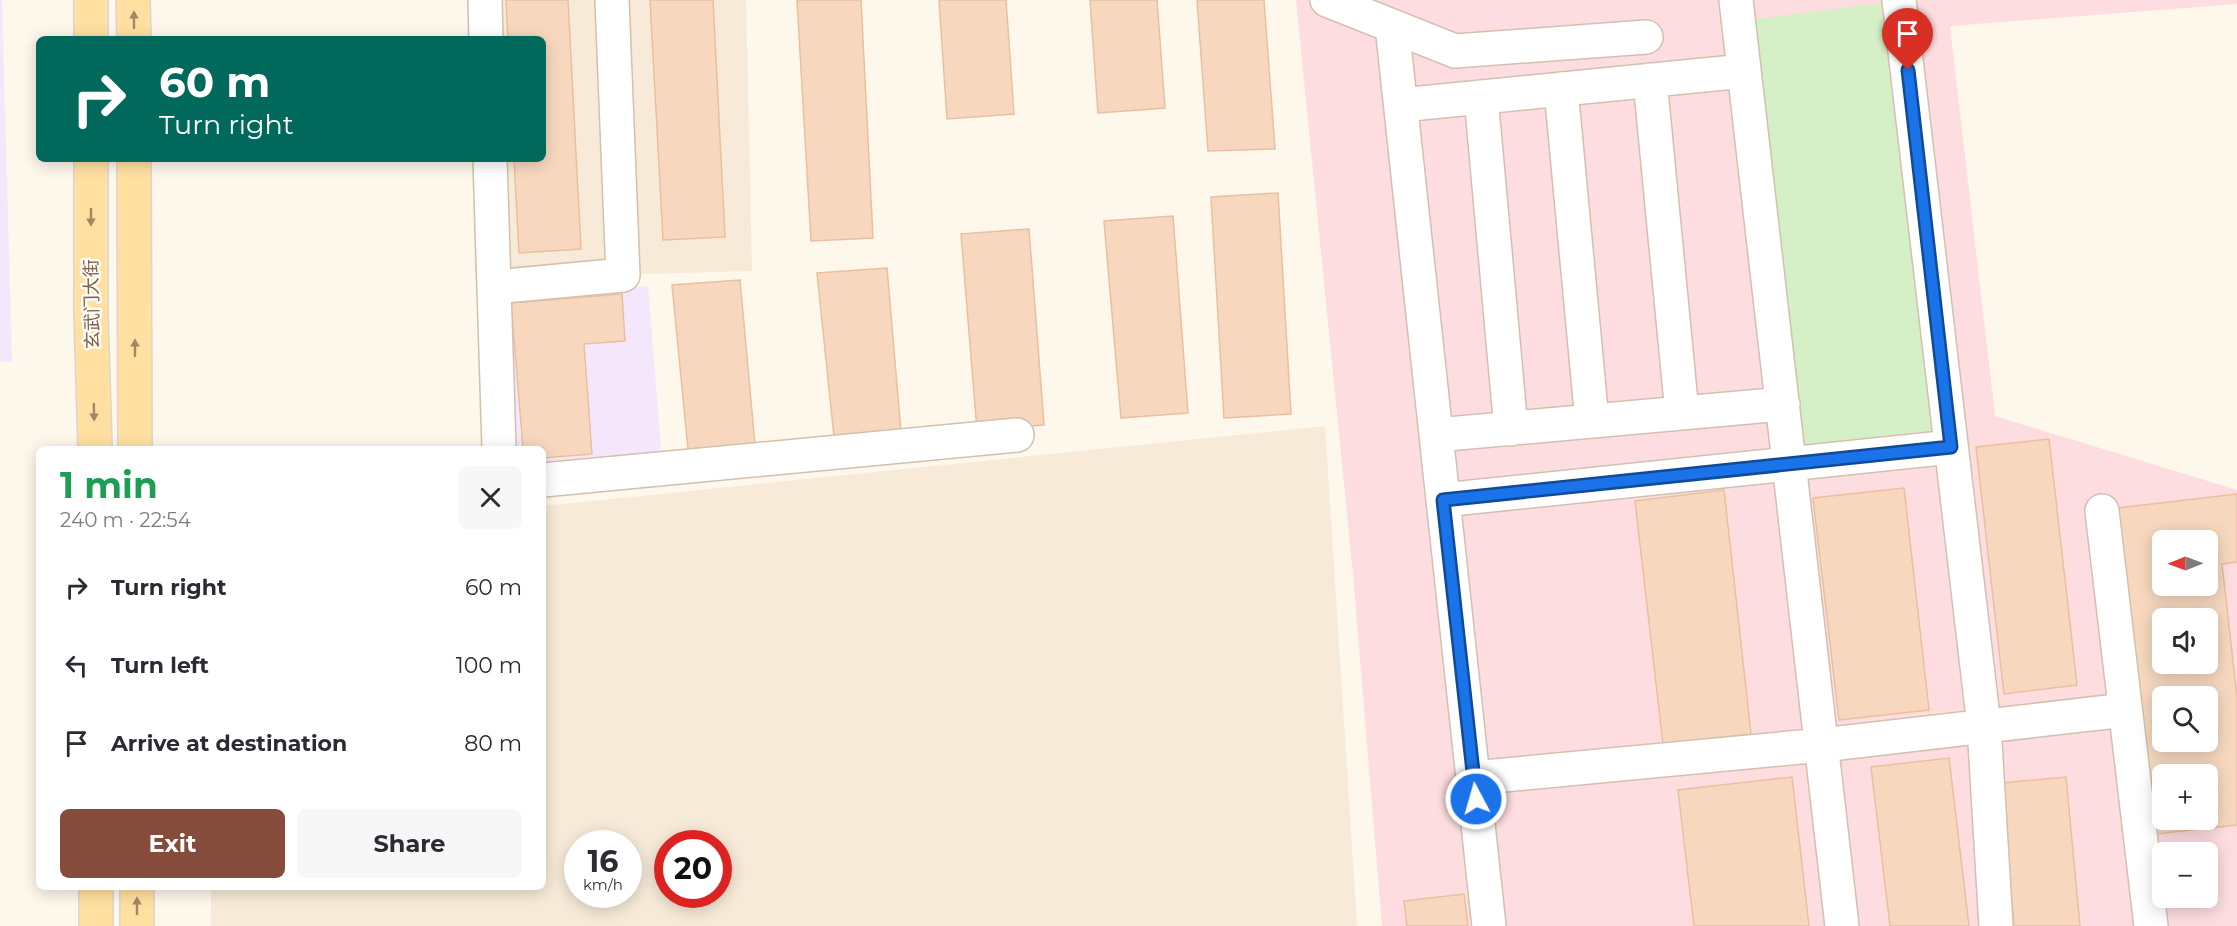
<!DOCTYPE html>
<meta charset="utf-8">
<style>
:root{--surface:#fff;--page:#f7f7f7;--text:#2b2b33;--muted:#7c7c81;--accent:#854c3c}
body{margin:0;font-family:Montserrat,"Noto Sans SC",sans-serif;background:var(--page);color:var(--text);height:100vh;display:flex;flex-direction:column;font-size:22px;white-space:nowrap}
*{box-sizing:border-box;margin:0}
p{font-size:20px;color:var(--muted)}
.icon{flex:none;width:33px;height:33px;fill:none;stroke:currentColor;stroke-width:2;stroke-linecap:round;stroke-linejoin:round}
.map{position:relative;flex:1;overflow:hidden}
.side{position:absolute;left:36px;top:446px;width:510px;height:444px;display:flex;flex-direction:column;background:var(--surface);border-radius:9px;box-shadow:0 3px 15px #0003}
.side>*{flex:none}
.guide{position:absolute;left:36px;top:36px;width:510px;height:126px;border-radius:9px;box-shadow:0 3px 15px #0003;background:#00695c;color:#fff;overflow:hidden}
.needle{width:39px;rotate:269deg}
.buttons{position:absolute;left:2152px;top:530px;display:grid;gap:12px}
.buttons a{display:grid;place-items:center;width:66px;height:66px;border-radius:9px;background:var(--surface);box-shadow:0 3px 15px #0003;font-size:30px}
.speed{position:absolute;left:564px;top:830px;display:flex;gap:12px;font-size:30px;font-weight:700;text-align:center}
.speed>*{display:grid;place-content:center;width:78px;height:78px;border-radius:50%;background:var(--surface);box-shadow:0 3px 15px #0003;line-height:1}
.speed small{font-size:15px;font-weight:400}
.speed .limit{border:9px solid #d22;background:#fff;color:#111}
.pin{position:absolute;display:grid;place-items:center;width:51px;height:51px;color:#fff;margin:-62px -26px;border-radius:50% 50% 50% 0;rotate:-45deg;box-shadow:0 0 6px #0007}
.pin .icon{rotate:45deg}
.me{position:absolute;width:66px;margin:-33px;rotate:354deg;stroke-linejoin:round;filter:drop-shadow(0 0 4px #0008)}
.turn{display:flex;align-items:center;gap:21px;height:126px;padding:0 24px;font-size:27px}
.turn .icon{width:78px;height:78px;stroke-width:2.5}
.turn b{display:block;font-size:42px;line-height:51px}
.round{display:grid;place-items:center;flex:none;width:63px;height:63px;border-radius:9px;background:var(--page)}
.head{display:flex;align-items:center;justify-content:space-between;height:102px;padding:0 24px}
h1{font-size:36px;font-weight:700;line-height:45px;color:#1e9e55}
.cta{display:flex;gap:12px;margin-top:auto;padding:12px 24px}
.cta a{flex:1;height:69px;border-radius:9px;background:var(--accent);color:#fff;font-size:24px;font-weight:700;line-height:69px;text-align:center}
.cta a+a{background:var(--page);color:var(--text)}
ul{padding:0;list-style:none}
li{display:flex;align-items:center;gap:18px;height:78px;padding:0 24px}
li div{flex:1}
li b{display:block;font-size:22px}
li em{font-style:normal}
.map>svg:first-child{display:block}
.residential{fill:#f7ead8;fill-rule:evenodd}
.education{fill:#f5e7fb}
.medical{fill:#fddddf;fill-rule:evenodd}
.green{fill:#d5efc6}
.building{fill:#f7d8bf;stroke:#ebbf9e;stroke-width:1.5;fill-rule:evenodd}
.lines{fill:none;stroke-linecap:round;stroke-linejoin:round}
.minor-casing{stroke:#d3c0ae;stroke-width:36}
.major-casing{stroke:#ddd5d0;stroke-width:36}
.minor{stroke:#fff;stroke-width:33}
.major{stroke:#ffe0a1;stroke-width:33}
.oneway{fill:#a48564}
.route-casing{stroke:#114b97;stroke-width:15}
.route{stroke:#1a73e8;stroke-width:10}
.labels{text-anchor:middle;stroke-width:5;stroke-linejoin:round;paint-order:stroke}
.street-label{font-size:18px;fill:#7d5e4a;stroke:#fffbf3}
</style>
<div class="map">
<svg width="2237" height="926" viewBox="0 0 2237 926">
<rect width="100%" height="100%" fill="#fef7eb"/>
<path class="residential" d="M467 0H746L752 271 475 279 472 159H543V39H468Z
M1325 426 1357 926H211V887L543 886V506ZM578 843H628V894H578ZM668 843H718V894H668Z"/>
<path class="education" d="M0 0H2L12 361 0 362Z
M648 286 662 461 543 469V448H512L504 299Z"/>
<path class="medical" d="M1296 0H2237V4L1950 26 1995 416 2237 490V926H1382L1353 574ZM2163 540H2208V585H2163ZM2163 618H2208V663H2163ZM2163 696H2208V741H2163ZM2163 774H2208V819H2163ZM2163 852H2208V897H2163Z"/>
<path class="green" d="M1880 3 1939 429 1792 447 1749 20Z"/>
<path class="building" d="M506 0H568L581 249 519 253 514 159H543V39H508Z
M650 0H713L725 237 663 240Z
M797 0H861L873 238 811 241Z
M939 0H1006L1014 114 947 119Z
M1090 0H1157L1165 108 1098 113Z
M1197 0H1264L1275 149 1208 151Z
M1278 193 1291 414 1224 418 1211 197Z
M1173 216 1188 413 1121 418 1104 221Z
M1029 229 1044 425 977 430 961 234Z
M887 268 901 432 834 437 817 273Z
M740 280 755 445 688 449 672 285Z
M622 294 625 341 584 344 592 454 543 458V448H523L511 303Z
M2049 439 2077 685 2004 694 1976 447Z
M1904 488 1929 710 1839 720 1813 498Z
M1724 490 1751 734 1663 744 1635 501Z
M2237 494V562L2222 564 2237 697V825L2156 834 2118 508ZM2163 540H2208V585H2163ZM2163 618H2208V663H2163ZM2163 696H2208V741H2163ZM2163 774H2208V819H2163Z
M1949 758 1969 926H1890L1871 767Z
M1792 777 1809 926H1694L1678 790Z
M2066 777 2080 926H2014L2001 783Z
M1464 894 1468 926H1407L1404 901Z"/>
<g class="lines">
<g class="minor-casing">
<path id="minor" d="M485 0 486 39
M1327 0 1455 51 1646 37
M1736 0 1842 926
M1899 0 1984 726 1996 926
M1392 26 1473 778
M1650 80 1682 413
M1561 89 1592 421
M1481 97 1511 429
M1401 105 1744 71
M490 159 499 448
M494 287 623 275 612 0
M1436 435 1783 404
M543 480 1017 435
M1443 500 1951 447
M2102 511 2151 926
M1489 926 1473 778 1822 745 2125 710"/>
</g>
<g class="major-casing">
<path id="major" d="M133 0 134 39
M91 39V0
M91 159V314L95 448
M134 159 135 448
M96 886V926
M137 886V926"/>
</g>
<use href="#minor" class="minor"/>
<use href="#major" class="major"/>
</g>
<defs><path id="oneway-solid" d="M-6-.8H1V-3.2L6.5 0L1 3.2V.8H-6Z" transform="scale(1.5)"/></defs>
<g class="oneway">
<use href="#oneway-solid" transform="translate(134 20) rotate(-90)"/>
<use href="#oneway-solid" transform="translate(91 217) rotate(90)"/>
<use href="#oneway-solid" transform="translate(135 348) rotate(-90)"/>
<use href="#oneway-solid" transform="translate(94 412) rotate(89)"/>
<use href="#oneway-solid" transform="translate(137 906) rotate(-90)"/>
</g>
<g class="lines">
<g class="route-casing">
<path id="route" d="M1476 799 1443 500 1951 447 1908 70"/>
</g>
<use href="#route" class="route"/>
</g>
<g class="labels">
<g class="street-label">
<text transform="translate(92 304) rotate(-91)" y="6">玄武门大街</text>
</g>
</g>
</svg>
<div class="buttons">
<a><svg class="needle" viewBox="-14 -14 28 28"><path d="M0-13l5 13h-10z" fill="#e53935"/><path d="M0 13l5-13h-10z" fill="#7c7c81"/></svg></a>
<a><svg class="icon" aria-label="sound" viewBox="0 0 24 24"><path d="M4 9h4l5-4v14l-5-4H4zM17 9q2 3 0 6"/></svg></a>
<a><svg class="icon" aria-label="search" viewBox="0 0 24 24"><circle cx="10" cy="10" r="6"/><path d="M15 15l6 6"/></svg></a>
<a>+</a>
<a>−</a>
</div>
<div class="speed"><div>16<small>km/h</small></div><div class="limit">20</div></div>
<div class="pin" style="left:1908px;top:70px;background:#d93025"><svg class="icon" aria-label="arrive" viewBox="0 0 24 24"><path d="M6 21V4h12l-3 4 3 4H6"/></svg></div>
<svg class="me" style="left:1476px;top:799px" viewBox="-20 -20 40 40"><circle r="17" fill="#1a73e8" stroke="#fff" stroke-width="3"/><path d="M0-11L8 9 0 5-8 9z" fill="#fff"/></svg>
<div class="guide">
<div class="turn"><svg class="icon" aria-label="right" viewBox="0 0 24 24"><path d="M7 20v-9h11M14 6l5 5-5 5"/></svg><div><b>60 m</b>Turn right</div></div>
</div>
<section class="side">
<div class="head"><div><h1>1 min</h1><p>240 m · 22:54</p></div><a class="round"><svg class="icon" aria-label="close" viewBox="0 0 24 24"><path d="M6 6l12 12M18 6L6 18"/></svg></a></div>
<ul>
<li><svg class="icon" aria-label="right" viewBox="0 0 24 24"><path d="M7 20v-9h11M14 6l5 5-5 5"/></svg><div><b>Turn right</b></div><em>60 m</em></li>
<li><svg class="icon" aria-label="left" viewBox="0 0 24 24"><path d="M17 20v-9H6M10 6l-5 5 5 5"/></svg><div><b>Turn left</b></div><em>100 m</em></li>
<li><svg class="icon" aria-label="arrive" viewBox="0 0 24 24"><path d="M6 21V4h12l-3 4 3 4H6"/></svg><div><b>Arrive at destination</b></div><em>80 m</em></li>
</ul>
<div class="cta"><a>Exit</a><a>Share</a></div>
</section>
</div>
